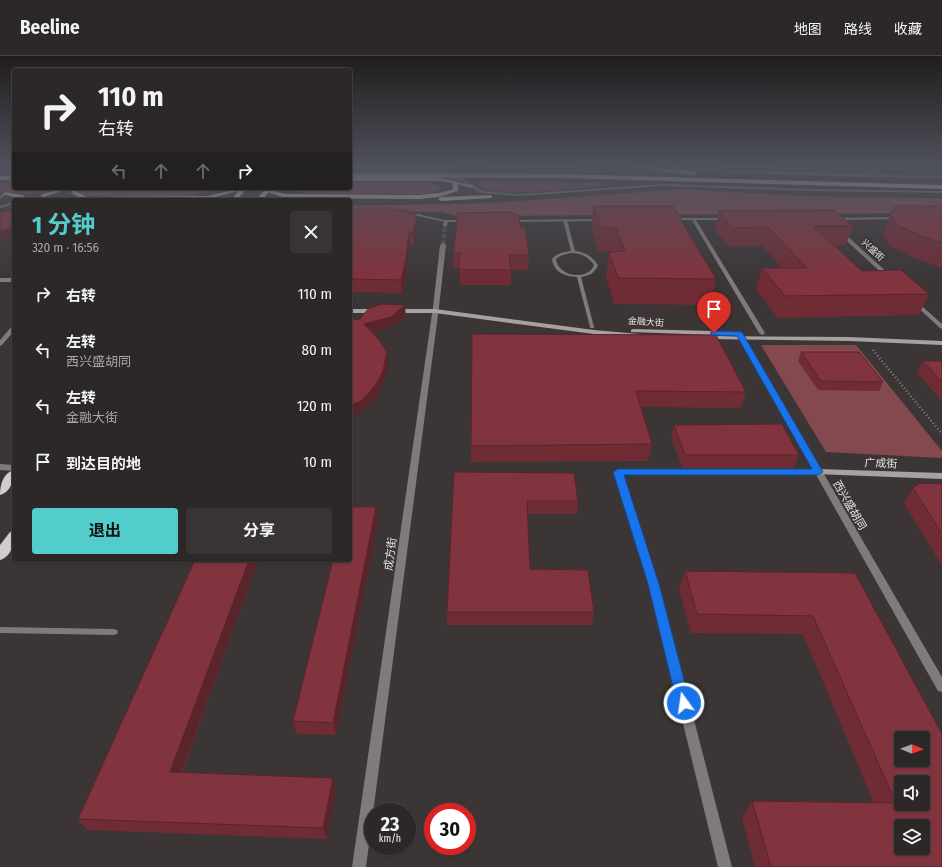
<!DOCTYPE html>
<html lang="zh">
<meta charset="utf-8">
<style>
:root{--surface:#2c2828;--page:#383434;--text:#f1f3f6;--muted:#a6a6a8;--line:#484445;--accent:#52cdcc}
body{margin:0;font-family:"Fira Sans Condensed","Noto Sans SC",sans-serif;background:var(--page);color:var(--text);height:100vh;display:flex;flex-direction:column;font-size:15px;white-space:nowrap}
*{box-sizing:border-box;margin:0}
p{font-size:13px;color:var(--muted)}
.icon{flex:none;width:22px;height:22px;fill:none;stroke:currentColor;stroke-width:2;stroke-linecap:round;stroke-linejoin:round}
.map{position:relative;flex:1;overflow:hidden}
.side{position:absolute;left:12px;top:142px;width:340px;height:364px;display:flex;flex-direction:column;background:var(--surface);border-radius:4px;box-shadow:0 1px 3px #0004,0 0 0 1px var(--line)}
.side>*{flex:none}
.hud{position:absolute;left:12px;top:12px;width:340px;height:122px;border-radius:4px;box-shadow:0 1px 3px #0004,0 0 0 1px var(--line);background:#2c2828;color:var(--text);overflow:hidden}
.needle{width:26px;rotate:91deg}
.fabs{position:absolute;left:894px;top:675px;display:grid;gap:8px}
.fabs a{display:grid;place-items:center;width:36px;height:36px;border-radius:4px;background:var(--surface);box-shadow:0 1px 3px #0004,0 0 0 1px var(--line);font-size:20px}
.speed{position:absolute;left:364px;top:747px;display:flex;gap:8px;font-size:20px;font-weight:700;text-align:center}
.speed>*{display:grid;place-content:center;width:52px;height:52px;border-radius:50%;background:var(--surface);box-shadow:0 1px 3px #0004,0 0 0 1px var(--line);line-height:1}
.speed small{font-size:10px;font-weight:400}
.speed .limit{border:6px solid #d22;background:#fff;color:#111}
.pin{position:absolute;display:grid;place-items:center;width:34px;height:34px;color:#fff;margin:-41px -17px;border-radius:50% 50% 50% 0;rotate:-45deg;box-shadow:0 0 4px #0007}
.pin .icon{rotate:45deg}
.me{position:absolute;width:44px;margin:-22px;rotate:346deg;stroke-linejoin:round;filter:drop-shadow(0 0 3px #0008)}
.turn{display:flex;align-items:center;gap:14px;height:84px;padding:0 20px;font-size:18px}
.turn .icon{width:52px;height:52px;stroke-width:2.5}
.turn b{display:block;font-size:28px;line-height:34px}
.lanes{display:flex;align-items:center;height:38px;padding:0 20px;background:#0003;justify-content:center;gap:20px;direction:ltr}
.lanes .off{opacity:.35}
.round{display:grid;place-items:center;flex:none;width:42px;height:42px;border-radius:4px;background:var(--page)}
.summary{display:flex;align-items:center;justify-content:space-between;height:68px;padding:0 20px}
h1{font-size:24px;font-weight:700;line-height:30px;color:var(--accent)}
.button{display:flex;gap:8px;margin-top:auto;padding:8px 20px}
.button a{flex:1;height:46px;border-radius:4px;background:var(--accent);color:#111;font-size:16px;font-weight:700;line-height:46px;text-align:center}
.button a+a{background:var(--page);color:var(--text)}
ul{padding:0;list-style:none}
li{display:flex;align-items:center;gap:12px;height:56px;padding:0 20px}
li div{flex:1}
li b{display:block;font-size:15px}
li em{font-style:normal}
header{display:flex;align-items:center;gap:24px;box-sizing:border-box;height:56px;padding:0 20px;background:var(--surface);border-bottom:1px solid var(--line)}
header strong{font-size:19px}
nav{display:flex;gap:22px;margin-inline-start:auto;font-size:14px}
.map>svg:first-child{display:block}
.green{fill:#83494f}
.lines{fill:none;stroke-linecap:round;stroke-linejoin:round}
.tertiary-tunnel{stroke:#554f4f;stroke-width:4.5;stroke-dasharray:4.5 2;stroke-linecap:butt}
.path-far1{stroke:#878282;stroke-width:1.5;stroke-dasharray:0.5 1.5;stroke-linecap:butt}
.path{stroke:#878282;stroke-width:2.5;stroke-dasharray:1 2.5;stroke-linecap:butt}
.service{fill:#7e7b7b;fill-rule:evenodd}
.minor{fill:#7e7b7b;fill-rule:evenodd}
.tertiary{fill:#7e7b7b;fill-rule:evenodd}
.secondary{fill:#a7a1a2;fill-rule:evenodd}
.primary{fill:#c6bfbf;fill-rule:evenodd}
.trunk{fill:#d4cccc;fill-rule:evenodd}
.wall{fill:#6f2c35}
.shaded-wall{fill:#5a242b}
.building{fill:#81333e;stroke:#5a242b;fill-rule:evenodd}
.route{fill:#1a73e8;stroke:#114b97}
.labels{text-anchor:middle;stroke-width:4;stroke-linejoin:round;paint-order:stroke}
.far-street-label{font-size:9px;fill:#e6e2e2;stroke:#3b3535}
.street-label{font-size:11px;fill:#e6e2e2;stroke:#3b3535}
</style>
<header>
<strong>Beeline</strong>
<nav><a>地图</a><a>路线</a><a>收藏</a></nav>
</header>
<div class="map">
<svg width="942" height="811" viewBox="0 0 942 811">
<rect width="100%" height="100%" fill="#3b3535"/>
<path class="green" d="M484 110H573L605 113H487Z
M669 110H776L780 115 712 111Z
M482 125 606 127 610 129C582 131 497 144 477 129Z
M0 127H14V132H56C39 141 19 137 0 135Z
M350 127H428L439 130 441 132 439 135 427 138 304 137 305 136H299L291 132H350Z
M86 132H218L201 137 195 138 193 140H87L79 138 78 136Z
M683 133 805 140 939 142 942 144V157L457 160 440 156 350 155V150L490 147Z
M761 289H856L942 395V402L826 396Z"/>
<g class="lines">
<path class="tertiary-tunnel" d="M443 189 445 170"/>
<path class="path-far1" d="M633 140 636 143 645 140
M843 145 924 146"/>
<path class="path" d="M873 294 942 378"/>
<path class="service" d="M675 110H678V112L676 113Z
M855 110H858L871 120 868 121Z
M869 110H872L886 121 883 122Z
M918 110H921L937 121 934 122Z
M408 158H418L448 165 446 166 418 160H407L406 159Z
M565 163 567 164 575 195C585 196 592 200 598 209 595 217 589 220 581 221L594 271V272H590V271L577 221C565 220 554 217 552 203 557 197 563 196 571 195L563 164ZM570 197C580 197 588 200 594 209 588 225 558 221 556 203L560 200Z
M0 571 114 573 117 574 118 576 117 578 114 579 0 577Z"/>
<path class="minor" d="M0 222H14V226H0Z
M14 269V275L2 289 0 290V284L12 270Z
M0 408 14 409V415L0 414Z
M618 413H818L822 416 818 419H623L659 528 732 811H718L649 528 614 416Z"/>
<path class="tertiary" d="M448 110H458L429 116 427 115Z
M620 110H640L661 113 659 114Z
M677 113 942 120V122L869 121 676 115Z
M443 119 464 123 483 135 519 138 664 128 812 133 942 135V137L812 135 664 130 519 140 480 137 462 125 442 121Z
M3 137 7 138 0 143V140Z
M14 146V148L0 152V150Z
M899 161H901V163L835 164 833 163 835 162Z
M671 162H729V163L727 164H696L765 277 764 278 762 279 759 277 692 164H669V163Z
M601 163H603V165L509 166 507 165 509 164Z
M444 164H467L469 165 467 166H448L447 170 445 171 443 170Z
M838 175H842L891 220V222H887L838 177Z
M443 187 446 189 439 251 366 811H352L433 251 440 189Z
M915 244 942 268V273L940 272 913 247 912 246Z
M739 275 742 277 942 621V636L938 635 736 277Z"/>
<path class="secondary" d="M350 253H377L380 255 377 257H350Z
M435 253 594 274 639 278 642 280 639 282 594 278 435 257H394L391 255 394 253Z
M633 273 713 275 716 277 713 279 631 276V274Z
M707 280 849 281 942 285V289L849 285 705 283V281Z
M818 413 942 417V423L815 418 814 416Z"/>
<path class="primary" d="M451 110 449 111 350 113V111Z
M350 121H438L474 130 471 132 458 128V135L439 141 419 143 286 142 267 136V132H273V135L286 138 419 139 439 137 453 133 452 127 438 125H350Z
M63 132H72L43 141 40 139Z
M73 132H79L77 136 87 141 208 140 241 132 246 133 215 141 223 144H18L14 141 2 138 5 136 23 139 25 141H79L71 137Z
M490 139 492 140V142L441 145 438 143 441 141Z"/>
<path class="trunk" d="M652 111 694 115 697 117 694 119 650 114 649 113Z
M350 117 564 118 942 129V133L564 122 350 121Z
M14 119V123L0 124V120Z
M241 132H247L237 144H231Z
M266 132H272L262 144H256Z
M14 414C14 424 11 436 0 439 0 429 3 417 14 414Z
M14 475C14 486 13 500 0 504V489L10 476Z"/>
</g>
<path class="wall" d="M593 150 716 223 710 249 614 248 606 220 609 196 598 195 591 172Z
M942 150V212L910 200 889 189 883 179 890 159Z
M350 154 417 160 418 172 414 189H410L407 215 402 237 350 236Z
M719 155 853 170 846 189H834L862 215 929 238 919 259 778 262 756 233 762 212H782L763 190 729 191 715 174Z
M520 171 529 199 528 214H511V229H460V212H453V198Z
M942 228V235L940 233Z
M472 278 746 336 741 352 641 351 652 388 648 405 471 406Z
M801 296 883 326 879 335 818 334 798 305Z
M923 305H942V345L917 317Z
M674 369 799 399 794 412H682L671 381Z
M454 416 578 445 577 458H527L530 513 594 556 592 569H447V556Z
M942 428V510L904 447 913 432Z
M376 451 378 464 336 679 297 678 293 665Z
M195 504H258L182 717 336 734 327 783 87 774 78 763Z
M685 515 855 517 942 811H755L742 762 752 745 874 747 803 578 691 577 679 533Z"/>
<path class="shaded-wall" d="M417 160 418 172 414 189 413 177Z
M14 171V179L0 183V175Z
M409 177 410 189 407 215 402 237 401 224Z
M405 249 406 260 392 271 365 279 364 268Z
M387 296 388 308 384 327 376 342 363 355 350 363V350Z
M376 451 378 464 336 679 333 667Z
M249 504H258L177 728 170 716Z
M333 722 336 734 327 783 323 772Z"/>
<path class="building" d="M593 150H673L716 223 618 222 609 196 625 195 616 172H601Z
M896 150H942V187L919 179 897 169 890 159Z
M358 152H393V154H404L417 160 413 177H409L406 202 401 224 350 223V154L356 153Z
M834 154 853 170H813L862 215 901 214 929 238 785 240 762 212H807L768 171 733 172 719 155Z
M5 155H14V171L0 175V156Z
M510 156 519 160 520 171H525L529 199H509L511 214H459L460 197 453 198 458 157Z
M382 248 405 249 391 261 364 268 380 285 387 296 383 315 375 330 362 344 350 350V262L359 264 369 252Z
M472 278 716 279 746 336 636 335 652 388 471 390Z
M801 296H859L883 326 821 325Z
M923 305H942V326Z
M782 368 799 399H685L674 369Z
M454 416 574 417 578 445H527L530 513 588 514 594 556H447Z
M920 427 942 428V478L913 432Z
M350 451H376L333 667 293 665 333 504H350Z
M195 504H249L170 716 333 722 323 772 78 763Z
M685 515 855 517 942 678V811H771L752 745 896 747 813 560 697 558ZM901 682H923V704H901ZM901 726H923V748H901ZM901 770H923V792H901Z"/>
<linearGradient id="sky" x2="0" y2="1"><stop stop-color="#201d1d"/><stop offset="0.49" stop-color="#4f515c"/><stop offset="1" stop-color="#4f515c" stop-opacity="0"/></linearGradient>
<rect width="942" height="224" fill="url(#sky)"/>
<path class="route" d="M714 275 742 276 823 416 818 419H624L659 528 690 647 688 651 684 653 679 651 677 647 648 528 613 416 618 413H812L737 280 711 279V276Z"/>
<g class="labels">
<g class="far-street-label">
<text transform="translate(873 194) rotate(43)" y="3">兴盛街</text>
<text transform="translate(646 266) rotate(4)" y="3">金融大街</text>
</g>
<g class="street-label">
<text transform="translate(881 407) rotate(2)" y="4">广成街</text>
<text transform="translate(850 449) rotate(60)" y="4">西兴盛胡同</text>
<text transform="translate(390 498) rotate(-82)" y="4">成方街</text>
</g>
</g>
</svg>
<div class="fabs">
<a><svg class="needle" viewBox="-14 -14 28 28"><path d="M0-13l5 13h-10z" fill="#e53935"/><path d="M0 13l5-13h-10z" fill="#a6a6a8"/></svg></a>
<a><svg class="icon" aria-label="sound" viewBox="0 0 24 24"><path d="M4 9h4l5-4v14l-5-4H4zM17 9q2 3 0 6"/></svg></a>
<a><svg class="icon" aria-label="layers" viewBox="0 0 24 24"><path d="M12 4l9 5-9 5-9-5zM3 14l9 5 9-5"/></svg></a>
</div>
<div class="speed"><div>23<small>km/h</small></div><div class="limit">30</div></div>
<div class="pin" style="left:714px;top:277px;background:#d93025"><svg class="icon" aria-label="arrive" viewBox="0 0 24 24"><path d="M6 21V4h12l-3 4 3 4H6"/></svg></div>
<svg class="me" style="left:684px;top:647px" viewBox="-20 -20 40 40"><circle r="17" fill="#1a73e8" stroke="#fff" stroke-width="3"/><path d="M0-11L8 9 0 5-8 9z" fill="#fff"/></svg>
<div class="hud">
<div class="turn"><svg class="icon" aria-label="right" viewBox="0 0 24 24"><path d="M7 20v-9h11M14 6l5 5-5 5"/></svg><div><b>110 m</b>右转</div></div>
<div class="lanes"><svg class="icon off" aria-label="left" viewBox="0 0 24 24"><path d="M17 20v-9H6M10 6l-5 5 5 5"/></svg><svg class="icon off" aria-label="ahead" viewBox="0 0 24 24"><path d="M12 20V5M6 11l6-6 6 6"/></svg><svg class="icon off" aria-label="ahead" viewBox="0 0 24 24"><path d="M12 20V5M6 11l6-6 6 6"/></svg><svg class="icon" aria-label="right" viewBox="0 0 24 24"><path d="M7 20v-9h11M14 6l5 5-5 5"/></svg></div>
</div>
<section class="side">
<div class="summary"><div><h1>1 分钟</h1><p>320 m · 16:56</p></div><a class="round"><svg class="icon" aria-label="close" viewBox="0 0 24 24"><path d="M6 6l12 12M18 6L6 18"/></svg></a></div>
<ul>
<li><svg class="icon" aria-label="right" viewBox="0 0 24 24"><path d="M7 20v-9h11M14 6l5 5-5 5"/></svg><div><b>右转</b></div><em>110 m</em></li>
<li><svg class="icon" aria-label="left" viewBox="0 0 24 24"><path d="M17 20v-9H6M10 6l-5 5 5 5"/></svg><div><b>左转</b><p>西兴盛胡同</p></div><em>80 m</em></li>
<li><svg class="icon" aria-label="left" viewBox="0 0 24 24"><path d="M17 20v-9H6M10 6l-5 5 5 5"/></svg><div><b>左转</b><p>金融大街</p></div><em>120 m</em></li>
<li><svg class="icon" aria-label="arrive" viewBox="0 0 24 24"><path d="M6 21V4h12l-3 4 3 4H6"/></svg><div><b>到达目的地</b></div><em>10 m</em></li>
</ul>
<div class="button"><a>退出</a><a>分享</a></div>
</section>
</div>
